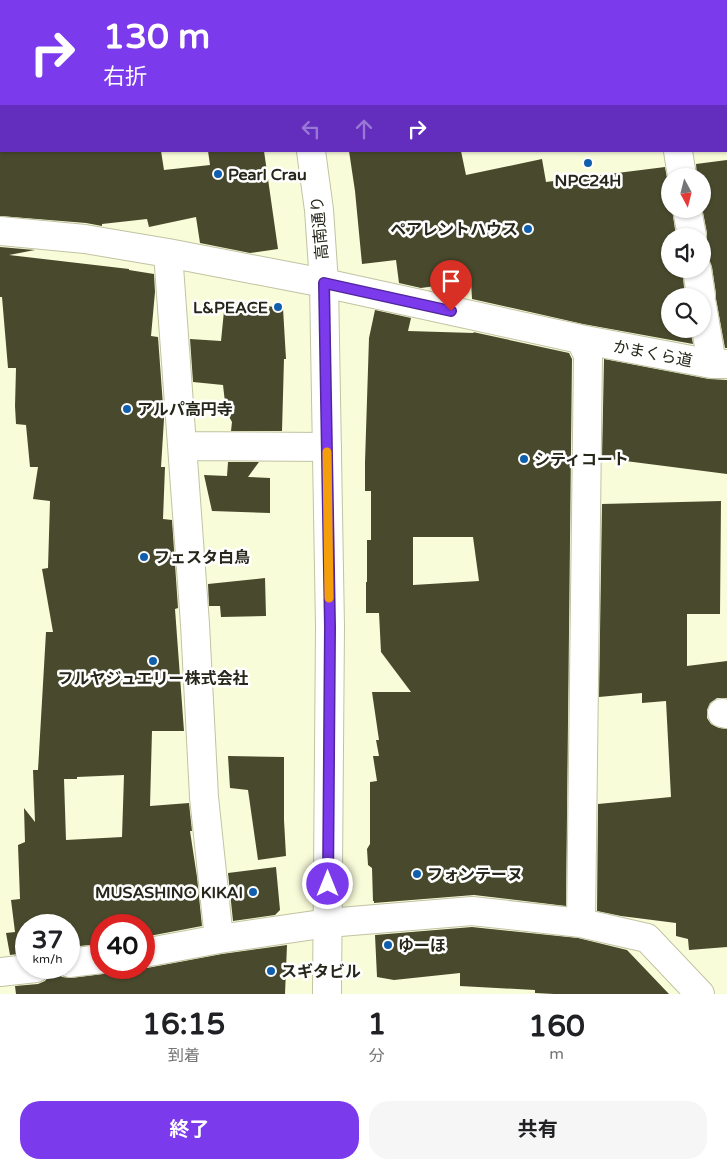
<!DOCTYPE html>
<html lang="ja">
<meta charset="utf-8">
<style>
:root{--surface:#fff;--page:#f6f6f6;--text:#202124;--muted:#757577;--accent:#7c3aed}
body{margin:0;font-family:"Varela Round","Noto Sans JP",sans-serif;background:var(--page);color:var(--text);height:100vh;display:flex;flex-direction:column;font-size:19px;white-space:nowrap}
*{box-sizing:border-box;margin:0}
p{font-size:16px;color:var(--muted)}
.icon{flex:none;width:28px;height:28px;fill:none;stroke:currentColor;stroke-width:2;stroke-linecap:round;stroke-linejoin:round}
.map{position:relative;height:994px;overflow:hidden}
.sheet{display:flex;flex-direction:column;background:var(--surface);flex:1}
.sheet>*{flex:none}
.top-card{position:absolute;left:0px;top:0px;width:728px;height:152px;box-shadow:0 1px 4px #0004;background:#7c3aed;color:#fff;overflow:hidden}
.needle{width:32px;rotate:173deg}
.fabs{position:absolute;left:661px;top:168px;display:grid;gap:10px}
.fabs a{display:grid;place-items:center;width:50px;height:50px;border-radius:50%;background:var(--surface);box-shadow:0 1px 4px #0004;font-size:25px}
.speed{position:absolute;left:15px;top:914px;display:flex;gap:10px;font-size:25px;font-weight:700;text-align:center}
.speed>*{display:grid;place-content:center;width:65px;height:65px;border-radius:50%;background:var(--surface);box-shadow:0 1px 4px #0004;line-height:1}
.speed small{font-size:12px;font-weight:400}
.speed .limit{border:8px solid #d22;background:#fff;color:#111}
.pin{position:absolute;display:grid;place-items:center;width:42px;height:42px;color:#fff;margin:-51px -21px;border-radius:50% 50% 50% 0;rotate:-45deg;box-shadow:0 0 5px #0007}
.pin .icon{rotate:45deg}
.me{position:absolute;width:55px;margin:-28px;rotate:0deg;stroke-linejoin:round;filter:drop-shadow(0 0 4px #0008)}
.turn{display:flex;align-items:center;gap:18px;height:105px;padding:0 20px;font-size:22px}
.turn .icon{width:65px;height:65px;stroke-width:2.5}
.turn b{display:block;font-size:35px;line-height:42px}
.lanes{display:flex;align-items:center;height:48px;padding:0 20px;background:#0003;justify-content:center;gap:25px;direction:ltr}
.lanes .off{opacity:.35}
.eta{display:flex;justify-content:space-evenly;align-items:center;height:85px;text-align:center}
.eta b{font-size:30px;font-weight:700;line-height:35px}
.cta{display:flex;gap:10px;margin-top:auto;padding:10px 20px}
.cta a{flex:1;height:58px;border-radius:20px;background:var(--accent);color:#fff;font-size:20px;font-weight:700;line-height:58px;text-align:center}
.cta a+a{background:var(--page);color:var(--text)}
.map>svg:first-child{display:block}
.building{fill:#494a2d;fill-rule:evenodd}
.lines{fill:none;stroke-linecap:round;stroke-linejoin:round}
.street-casing{stroke:#c1c3a2;stroke-width:30}
.secondary-casing{stroke:#c1c3a2;stroke-width:30}
.street{stroke:#fff;stroke-width:28}
.secondary{stroke:#fff;stroke-width:28}
.route-casing{stroke:#51269a;stroke-width:12}
.route{stroke:#7c3aed;stroke-width:9}
.slow{stroke:#f59e0b;stroke-width:9}
.poi-dot{fill:#0f5fae;stroke:#fff;stroke-width:2}
.labels{text-anchor:middle;stroke-width:5;stroke-linejoin:round;paint-order:stroke}
.poi-label{font-size:16px;font-weight:bold;fill:#26261a;stroke:#fff;text-anchor:start}
.street-label{font-size:16px;fill:#26261a;stroke:#fff}
</style>
<div class="map">
<svg width="727" height="994" viewBox="0 0 727 994">
<rect width="100%" height="100%" fill="#f9fcd9"/>
<path class="building" d="M0 151H161L164 170 210 165 208 151H264L278 249 250 253 200 243 196 217 149 227 147 219 102 224V226L86 223 0 216Z
M349 151H461L466 175 542 159 546 182 665 167 667 178 670 186V209H672L676 236H670V269H682L685 296H670V329H690L693 344 583 324 472 299 471 281 421 288 399 283 396 260 362 264 355 191Z
M727 160V348H725L716 299V294L712 267 709 259 702 254V247L707 241V233L702 207V176H697L696 164Z
M0 247 35 250 9 255 129 269V270L154 274 155 292 151 336 158 337 164 419 161 467H165L163 519 172 520 178 608 175 609 184 731H152L150 806 189 803 192 831H190L197 877 202 926 144 937V925H101V944L69 947V925H26V953L10 955 6 933 15 932 11 900 20 899 18 845 25 842 24 808 35 822 33 770H38L46 632H53L42 569 48 568 50 501 33 499 38 467H30L26 425 16 424 15 406 16 368H8L2 297H0ZM124 775 122 837 66 840 64 779H77V777Z
M225 301 283 308 286 359H284L282 431H231L232 422 226 411 223 385 193 382 190 339 221 341Z
M375 310 411 318 408 331 474 333 473 332 569 353 572 359 566 906 474 895 374 903V901H373L372 868 368 865 367 849 370 844V782L377 781 373 756H379L376 740H379L372 692H411L381 652 379 613H366V582H367V540H371V491H365V462L369 338ZM413 537H473L479 581 413 585Z
M604 359 709 379 727 380V474L602 458Z
M228 462H259L248 477 270 478V513L212 511 204 475 227 476Z
M721 501 720 614H687V666L727 661V698H717L710 703 707 710V718L711 724 719 728 727 729V947L689 950 688 939 676 936V923L621 916 597 911 598 804 671 797 666 701 642 703V693L599 697 602 504Z
M265 578 266 616 221 617 220 606H209L208 584Z
M228 756 284 757V820L286 856 258 860 248 790 230 788Z
M276 867 280 910 275 915 233 921 228 873Z
M472 927 578 938 627 950 669 994H554L535 993V990L460 986V973L394 980 377 977 375 935Z
M287 945 285 994H16L15 986 38 984 45 981 50 975 51 968H54L57 973 62 977 71 978 103 974 110 972 114 968H147L222 954Z"/>
<g class="lines">
<g class="street-casing">
<path id="street" d="M655 0V1
M678 151 682 176
M687 209 692 236
M0 231 85 239 168 253 324 283 580 339 712 364H727
M168 253 195 624 204 797 219 939
M697 269 701 296
M702 305 712 364
M580 339 588 355 581 923
M182 446 327 447
M722 713 727 714
M144 953 219 939 328 923 472 911 581 923 647 938 700 994
M69 963 101 959
M0 972 36 968"/>
</g>
<g class="secondary-casing">
<path id="secondary" d="M283 0V1
M311 151 319 210 324 283 330 627 327 994"/>
</g>
<use href="#street" class="street"/>
<use href="#secondary" class="secondary"/>
</g>
<g class="lines">
<g class="route-casing">
<path id="route" d="M328 884 330 627 324 283 451 311"/>
</g>
<use href="#route" class="route"/>
<path class="slow" d="M327 452 329 598"/>
</g>
<g class="poi-dot">
<circle cx="588" cy="163" r="5"/>
<circle cx="218" cy="174" r="5"/>
<circle cx="528" cy="229" r="5"/>
<circle cx="278" cy="307" r="5"/>
<circle cx="127" cy="409" r="5"/>
<circle cx="524" cy="459" r="5"/>
<circle cx="144" cy="557" r="5"/>
<circle cx="153" cy="661" r="5"/>
<circle cx="417" cy="874" r="5"/>
<circle cx="253" cy="892" r="5"/>
<circle cx="388" cy="945" r="5"/>
<circle cx="271" cy="971" r="5"/>
</g>
<g class="labels">
<g class="poi-label">
<text x="228" y="180">Pearl Crau</text>
<text x="588" y="186" text-anchor="middle">NPC24H</text>
<text x="518" y="235" text-anchor="end">ペアレントハウス</text>
<text x="268" y="313" text-anchor="end">L&amp;PEACE</text>
<text x="137" y="415">アルパ高円寺</text>
<text x="534" y="465">シティコート</text>
<text x="154" y="563">フェスタ白鳥</text>
<text x="153" y="684" text-anchor="middle">フルヤジュエリー株式会社</text>
<text x="427" y="880">フォンテーヌ</text>
<text x="243" y="898" text-anchor="end">MUSASHINO KIKAI</text>
<text x="398" y="951">ゆーほ</text>
<text x="281" y="977">スギタビル</text>
</g>
<g class="street-label">
<text transform="translate(319 228) rotate(-95)" y="6">高南通り</text>
<text transform="translate(653 353) rotate(11)" y="6">かまくら道</text>
</g>
</g>
</svg>
<div class="fabs">
<a><svg class="needle" viewBox="-14 -14 28 28"><path d="M0-13l5 13h-10z" fill="#e53935"/><path d="M0 13l5-13h-10z" fill="#757577"/></svg></a>
<a><svg class="icon" aria-label="sound" viewBox="0 0 24 24"><path d="M4 9h4l5-4v14l-5-4H4zM17 9q2 3 0 6"/></svg></a>
<a><svg class="icon" aria-label="search" viewBox="0 0 24 24"><circle cx="10" cy="10" r="6"/><path d="M15 15l6 6"/></svg></a>
</div>
<div class="speed"><div>37<small>km/h</small></div><div class="limit">40</div></div>
<div class="pin" style="left:451px;top:311px;background:#d93025"><svg class="icon" aria-label="arrive" viewBox="0 0 24 24"><path d="M6 21V4h12l-3 4 3 4H6"/></svg></div>
<svg class="me" style="left:328px;top:884px" viewBox="-20 -20 40 40"><circle r="17" fill="#7c3aed" stroke="#fff" stroke-width="3"/><path d="M0-11L8 9 0 5-8 9z" fill="#fff"/></svg>
<div class="top-card">
<div class="turn"><svg class="icon" aria-label="right" viewBox="0 0 24 24"><path d="M7 20v-9h11M14 6l5 5-5 5"/></svg><div><b>130 m</b>右折</div></div>
<div class="lanes"><svg class="icon off" aria-label="left" viewBox="0 0 24 24"><path d="M17 20v-9H6M10 6l-5 5 5 5"/></svg><svg class="icon off" aria-label="ahead" viewBox="0 0 24 24"><path d="M12 20V5M6 11l6-6 6 6"/></svg><svg class="icon" aria-label="right" viewBox="0 0 24 24"><path d="M7 20v-9h11M14 6l5 5-5 5"/></svg></div>
</div>
</div>
<section class="sheet">
<div class="eta">
<div><b>16:15</b><p>到着</p></div>
<div><b>1</b><p>分</p></div>
<div><b>160</b><p>m</p></div>
</div>
<div class="cta"><a>終了</a><a>共有</a></div>
</section>
